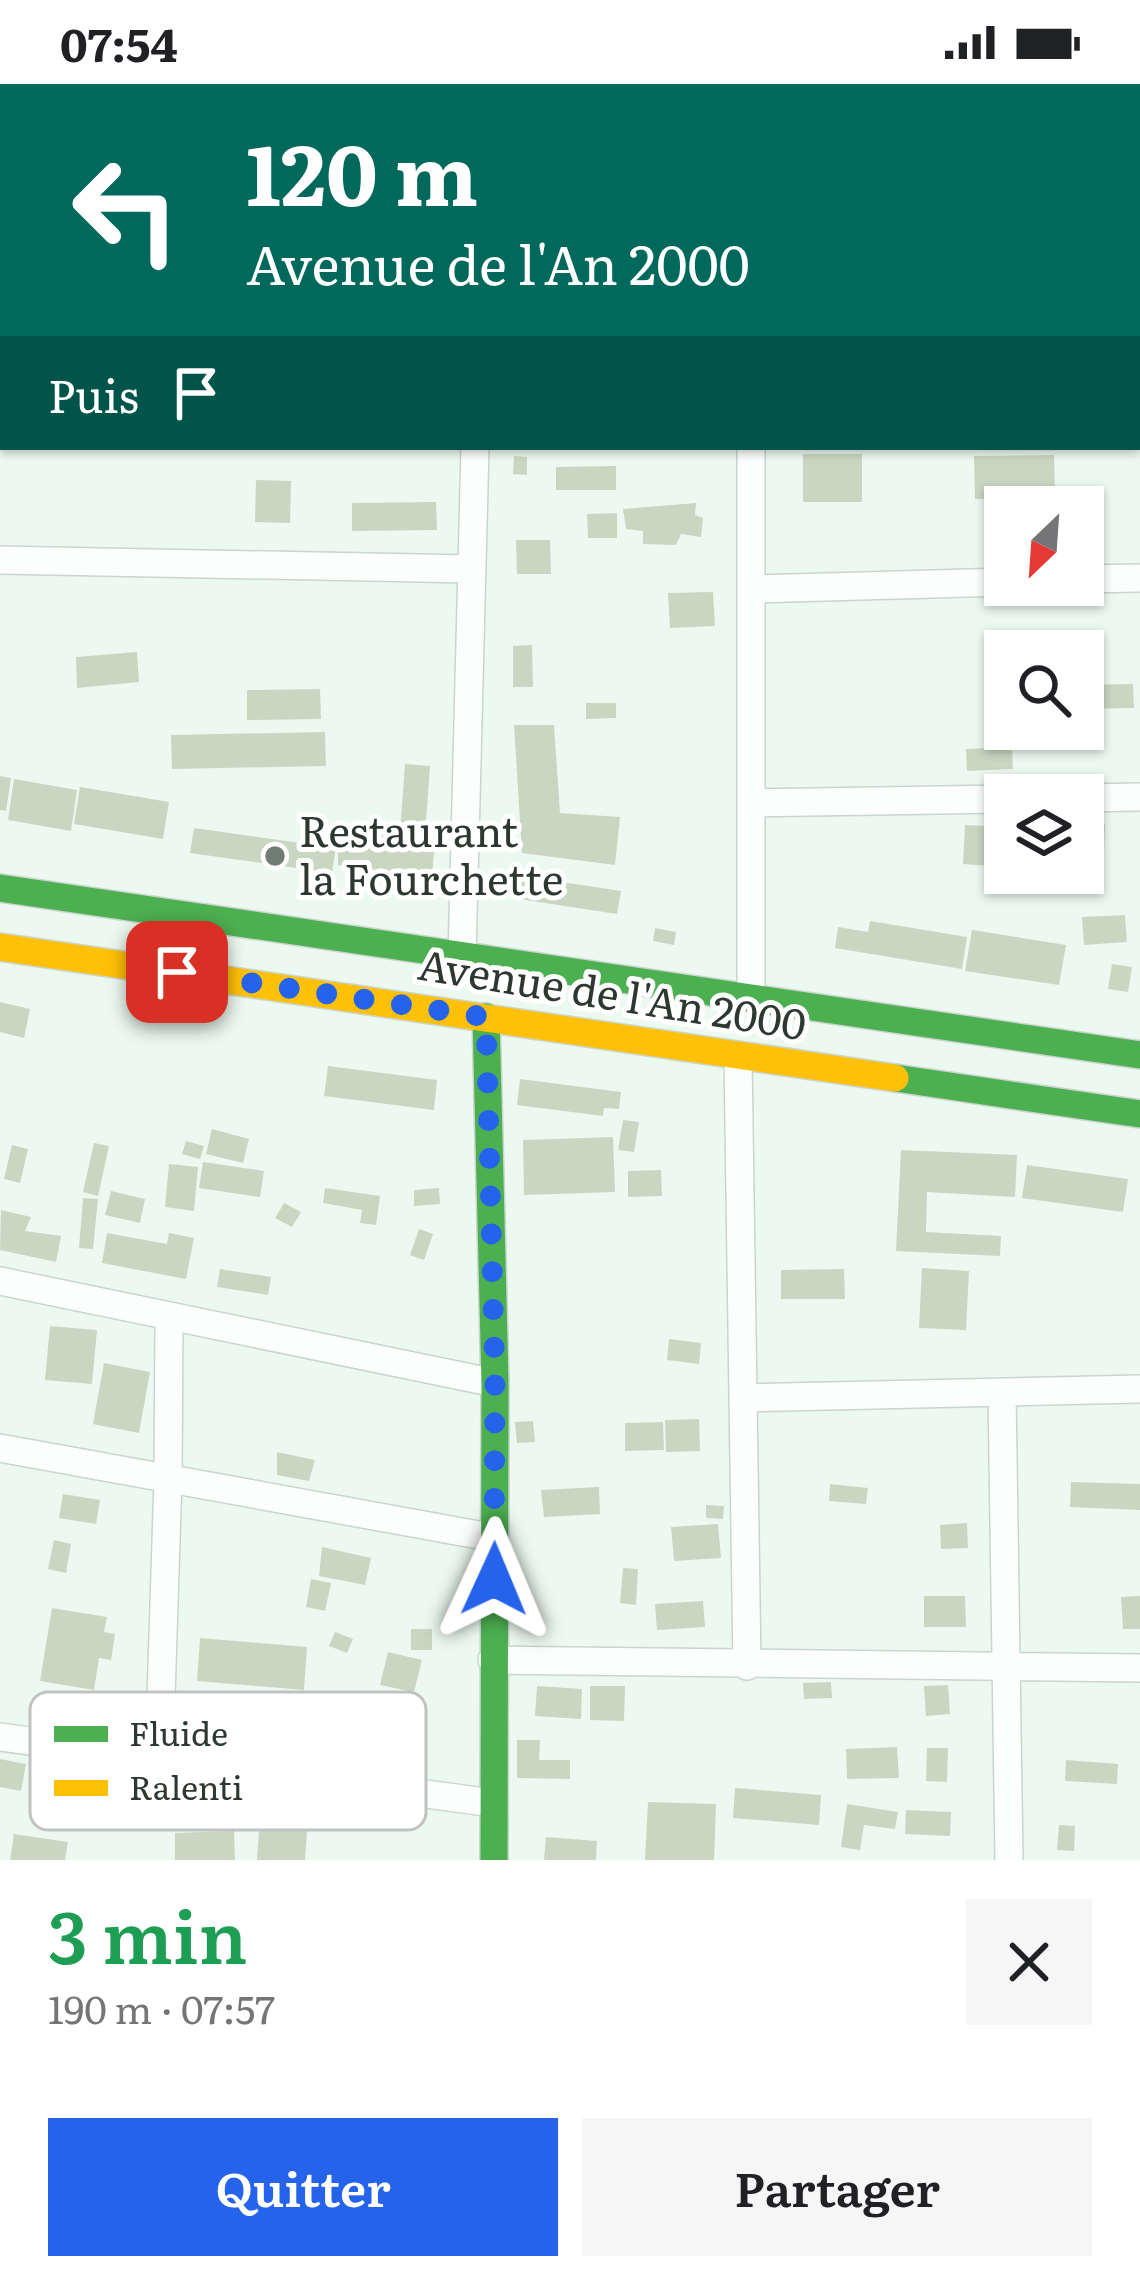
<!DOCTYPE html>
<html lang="fr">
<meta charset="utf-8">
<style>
:root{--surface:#fff;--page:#f6f6f6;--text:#202124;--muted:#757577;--accent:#2563eb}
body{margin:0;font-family:Literata,serif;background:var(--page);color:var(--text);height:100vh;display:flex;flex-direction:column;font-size:45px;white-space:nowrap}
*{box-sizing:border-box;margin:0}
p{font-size:39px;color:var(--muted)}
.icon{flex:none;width:66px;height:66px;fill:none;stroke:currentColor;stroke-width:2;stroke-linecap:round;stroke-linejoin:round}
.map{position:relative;height:1776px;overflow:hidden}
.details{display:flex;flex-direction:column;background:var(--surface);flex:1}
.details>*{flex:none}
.hud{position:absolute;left:0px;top:0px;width:1140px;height:366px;box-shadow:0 3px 9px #0004;background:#00695c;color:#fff;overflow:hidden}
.needle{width:78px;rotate:205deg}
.controls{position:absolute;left:984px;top:402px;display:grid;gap:24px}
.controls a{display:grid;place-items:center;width:120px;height:120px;border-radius:0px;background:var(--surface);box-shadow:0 3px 9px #0004;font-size:60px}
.pin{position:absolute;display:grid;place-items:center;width:102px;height:102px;color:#fff;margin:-51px;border-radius:24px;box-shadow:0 6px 18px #0006}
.me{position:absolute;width:132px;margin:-66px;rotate:1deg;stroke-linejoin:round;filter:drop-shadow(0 0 9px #0008)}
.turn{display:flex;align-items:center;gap:42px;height:252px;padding:0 48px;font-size:54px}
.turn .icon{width:156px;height:156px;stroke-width:2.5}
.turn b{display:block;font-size:84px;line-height:102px}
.then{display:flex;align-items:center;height:114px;padding:0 48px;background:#0003;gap:24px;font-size:45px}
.round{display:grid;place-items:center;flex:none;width:126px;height:126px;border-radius:0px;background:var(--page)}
.overview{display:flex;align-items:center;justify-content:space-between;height:204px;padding:0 48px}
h1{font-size:72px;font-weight:600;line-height:90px;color:#1e9e55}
.button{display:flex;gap:24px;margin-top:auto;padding:24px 48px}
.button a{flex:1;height:138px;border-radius:0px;background:var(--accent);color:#fff;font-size:48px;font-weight:600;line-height:138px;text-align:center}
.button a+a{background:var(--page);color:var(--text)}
.status{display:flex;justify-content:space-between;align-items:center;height:84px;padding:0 60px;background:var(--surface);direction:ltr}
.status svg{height:33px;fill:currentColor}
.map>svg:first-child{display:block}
.building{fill:#c9d7c2}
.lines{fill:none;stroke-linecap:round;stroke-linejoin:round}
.street-casing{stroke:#c9d5cd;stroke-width:30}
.fast-casing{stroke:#c9d5cd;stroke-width:30}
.slow-casing{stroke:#c9d5cd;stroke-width:30}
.street{stroke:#fcfefd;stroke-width:27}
.fast{stroke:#4caf50;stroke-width:27}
.slow{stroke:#ffc107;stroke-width:27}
.route{stroke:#2563eb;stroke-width:21;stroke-dasharray:0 37.8}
.poi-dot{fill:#707c74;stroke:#fff;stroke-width:4.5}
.labels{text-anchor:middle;stroke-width:10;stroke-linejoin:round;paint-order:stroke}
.poi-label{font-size:42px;fill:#2d3831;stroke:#fff;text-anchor:start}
.street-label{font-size:42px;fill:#2d3831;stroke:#fff}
.key{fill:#fff;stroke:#c0c3c1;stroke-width:3}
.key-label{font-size:33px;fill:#2d3831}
</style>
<div class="status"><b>07:54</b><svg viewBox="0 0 49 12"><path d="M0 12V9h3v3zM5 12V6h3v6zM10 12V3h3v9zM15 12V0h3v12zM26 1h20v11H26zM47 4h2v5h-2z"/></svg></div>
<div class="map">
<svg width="1140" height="1776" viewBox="0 0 1140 1776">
<rect width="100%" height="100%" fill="#ecf9f0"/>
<path class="building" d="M803 370H862V418H803Z
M1054 371 1055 414 975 415 974 372Z
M514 372 527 373V391L513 390Z
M616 382V406H556V383Z
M256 396 291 397 290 439 255 438Z
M436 418 437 446 352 447V419Z
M696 419 695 431 703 434 701 453 681 450 676 461 643 460V447L626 445 623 425Z
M617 429V454H588L587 430Z
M516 456H550L551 490H517Z
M713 508 715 542 670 544 668 509Z
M532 561 533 603H513V562Z
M137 568 139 598 77 604 76 573Z
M1005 600V629L993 630 992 601Z
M1133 600 1134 624 1083 625V601Z
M320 605 321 635 247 636V606Z
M586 619H616V634L586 635Z
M514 641H554L560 729 620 733 615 781 522 769Z
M1048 645H1068L1069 662H1048Z
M325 648 326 682 172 685 171 651Z
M1012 663 1013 685 967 687 966 665Z
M405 680 430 682 425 752 435 753 432 795 338 781V744L400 748Z
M0 692 11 694 6 727 0 726Z
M14 695 77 706 71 747 8 736Z
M80 703 169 718 163 755 74 740Z
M1083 740H1105L1104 770H1083Z
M965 741 1005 743V783L963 780Z
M194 744 336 764 332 789 190 769Z
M522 792 621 807 617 830 519 815Z
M1125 831 1127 858 1084 861 1082 833Z
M870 837 967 853 962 885 835 864 838 843 868 848Z
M655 844 676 848 674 861 653 857Z
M972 846 1066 861 1059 901 965 887Z
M1112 880 1132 883 1128 908 1108 905Z
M0 918 30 925 24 954 0 948Z
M328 982 437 996 434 1026 324 1012Z
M520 995 621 1008 619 1025 604 1024 603 1032 517 1021Z
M623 1036 639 1038 634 1068 618 1066Z
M212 1045 249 1055 243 1079 206 1070Z
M613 1053 615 1108 524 1111 523 1056Z
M186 1057 204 1062 200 1075 182 1070Z
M94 1059 109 1062 98 1112 83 1108Z
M12 1061 28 1065 20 1099 4 1095Z
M901 1066 1017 1071 1015 1113 927 1108 926 1148 1001 1152 1000 1172 896 1167Z
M203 1078 264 1087 260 1113 199 1104Z
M169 1080 198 1083 194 1127 165 1123Z
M1027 1081 1128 1095 1123 1128 1022 1114Z
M661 1086 662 1112 628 1113V1087Z
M325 1104 380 1112 376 1141 360 1139 362 1126 323 1119Z
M439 1104 440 1120 414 1122V1106Z
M111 1107 145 1115 140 1139 105 1131Z
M83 1114 98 1115 93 1165 79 1164Z
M284 1119 301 1128 292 1143 275 1134Z
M1 1126 31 1133 25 1147 61 1152 56 1178 0 1166Z
M419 1145 433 1150 424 1176 410 1171Z
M107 1149 167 1160 169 1149 194 1154 186 1195 102 1179Z
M922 1184 969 1187 966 1246 919 1244Z
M220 1185 271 1193 268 1211 217 1203Z
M844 1185 845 1215H781V1186Z
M50 1242 97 1246 92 1300 45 1296Z
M669 1255 701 1259 699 1280 667 1276Z
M104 1279 150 1288 139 1349 93 1340Z
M699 1335 700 1367 666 1368 665 1336Z
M533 1337 535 1358 517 1359 515 1338Z
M663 1338 664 1366 625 1367V1339Z
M277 1368 315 1376 309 1397 277 1391Z
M1071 1398 1140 1400V1426L1070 1423Z
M830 1400 868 1404 866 1420 829 1417Z
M599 1403 600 1430 544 1433 541 1406Z
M63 1410 100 1416 96 1440 59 1434Z
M706 1421 724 1422 723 1435 706 1434Z
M967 1439 968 1464 941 1465 940 1441Z
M718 1440 721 1474 674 1477 671 1443Z
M54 1456 71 1460 66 1489 48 1485Z
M322 1463 371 1474 365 1501 319 1492Z
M623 1484 638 1485 636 1521 620 1519Z
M311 1495 331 1499 325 1527 306 1523Z
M924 1512H965L966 1543H924Z
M1140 1512V1545H1123L1121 1513Z
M703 1517 705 1543 657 1546 655 1520Z
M52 1524 107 1533 104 1548 115 1550 111 1576 99 1574 94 1606 40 1597Z
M411 1545H432V1566H411Z
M335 1548 353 1555 347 1569 329 1562Z
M200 1554 307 1563 304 1606 197 1597Z
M388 1568 422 1576 414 1608 380 1601Z
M831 1598 832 1614 804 1615 803 1599Z
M948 1601 950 1630 926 1632 924 1602Z
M537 1602 582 1605 581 1635 535 1632Z
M590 1602H625L624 1637 590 1636Z
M517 1656H540L539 1676H570V1695L517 1694Z
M897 1663 899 1694 847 1695 846 1665Z
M927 1664H948L947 1698 926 1697Z
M0 1675 26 1680 21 1707 0 1703Z
M1066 1676 1118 1680 1117 1700 1065 1697Z
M735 1704 821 1711 819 1741 733 1734Z
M648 1718 716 1720 714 1776H645Z
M847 1720 898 1728 895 1745 864 1741 860 1766 841 1763Z
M906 1726 951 1728 950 1752 905 1750Z
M260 1731 308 1735 305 1776H257Z
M1059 1741 1075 1742 1074 1767 1057 1766Z
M234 1747 235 1776H175V1749Z
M14 1750 68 1758 65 1776H10Z
M546 1753 597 1757 596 1776H544Z"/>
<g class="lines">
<g class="street-casing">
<path id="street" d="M750 0V3
M195 3V0
M480 3V0
M994 3V0
M1137 226H1140
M0 238H3
M751 363V912
M0 476 471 485
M1083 495 1140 494
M752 505 1005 498
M1083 714 1140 713
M751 719 1005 715
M462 873 475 363
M738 974 747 1582
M0 1197 495 1299
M1002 1308 1009 1776
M743 1314 1140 1305
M0 1364 495 1454
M492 1576 1140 1584
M0 1653 493 1719
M159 1674 168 1396 169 1234"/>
</g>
<g class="fast-casing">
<path id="fast" d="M0 804 1140 971
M486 933 495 1299 494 1776
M895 994 1140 1030"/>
</g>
<g class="slow-casing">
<path id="slow" d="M0 863 895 994"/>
</g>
<use href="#street" class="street"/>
<use href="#fast" class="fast"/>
<use href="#slow" class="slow"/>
</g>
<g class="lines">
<path class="route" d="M177 888 486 933 495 1299 494 1495"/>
</g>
<circle class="poi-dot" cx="275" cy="772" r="12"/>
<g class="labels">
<g class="poi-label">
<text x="299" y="763">Restaurant<tspan x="299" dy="48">la Fourchette</tspan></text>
</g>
<g class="street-label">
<text transform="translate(612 911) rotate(9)" y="15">Avenue de l'An 2000</text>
</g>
</g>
<rect x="30" y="1608" width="396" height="138" rx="18" class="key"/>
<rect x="54" y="1642" width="54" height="16" fill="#4caf50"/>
<rect x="54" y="1696" width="54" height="16" fill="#ffc107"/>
<g class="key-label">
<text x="129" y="1662">Fluide</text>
<text x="129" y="1716">Ralenti</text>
</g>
</svg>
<div class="controls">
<a><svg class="needle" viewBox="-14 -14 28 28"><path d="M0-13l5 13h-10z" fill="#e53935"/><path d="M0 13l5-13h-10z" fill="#757577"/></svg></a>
<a><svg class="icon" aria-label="search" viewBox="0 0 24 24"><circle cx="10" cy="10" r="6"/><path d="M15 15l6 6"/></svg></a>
<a><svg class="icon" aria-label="layers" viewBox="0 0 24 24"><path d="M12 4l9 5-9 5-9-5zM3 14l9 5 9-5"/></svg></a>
</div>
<div class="pin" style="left:177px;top:888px;background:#d93025"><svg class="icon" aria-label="arrive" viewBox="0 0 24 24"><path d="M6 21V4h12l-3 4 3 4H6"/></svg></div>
<svg class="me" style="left:494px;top:1495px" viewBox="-20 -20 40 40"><path d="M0-17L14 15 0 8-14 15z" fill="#2563eb" stroke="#fff" stroke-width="4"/></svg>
<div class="hud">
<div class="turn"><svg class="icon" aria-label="left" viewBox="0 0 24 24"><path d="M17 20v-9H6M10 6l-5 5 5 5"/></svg><div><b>120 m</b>Avenue de l'An 2000</div></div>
<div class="then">Puis<svg class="icon" aria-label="arrive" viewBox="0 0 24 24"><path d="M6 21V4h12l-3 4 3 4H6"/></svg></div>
</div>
</div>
<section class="details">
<div class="overview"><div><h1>3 min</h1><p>190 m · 07:57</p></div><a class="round"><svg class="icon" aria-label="close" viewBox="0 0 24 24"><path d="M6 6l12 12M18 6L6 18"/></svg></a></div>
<div class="button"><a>Quitter</a><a>Partager</a></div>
</section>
